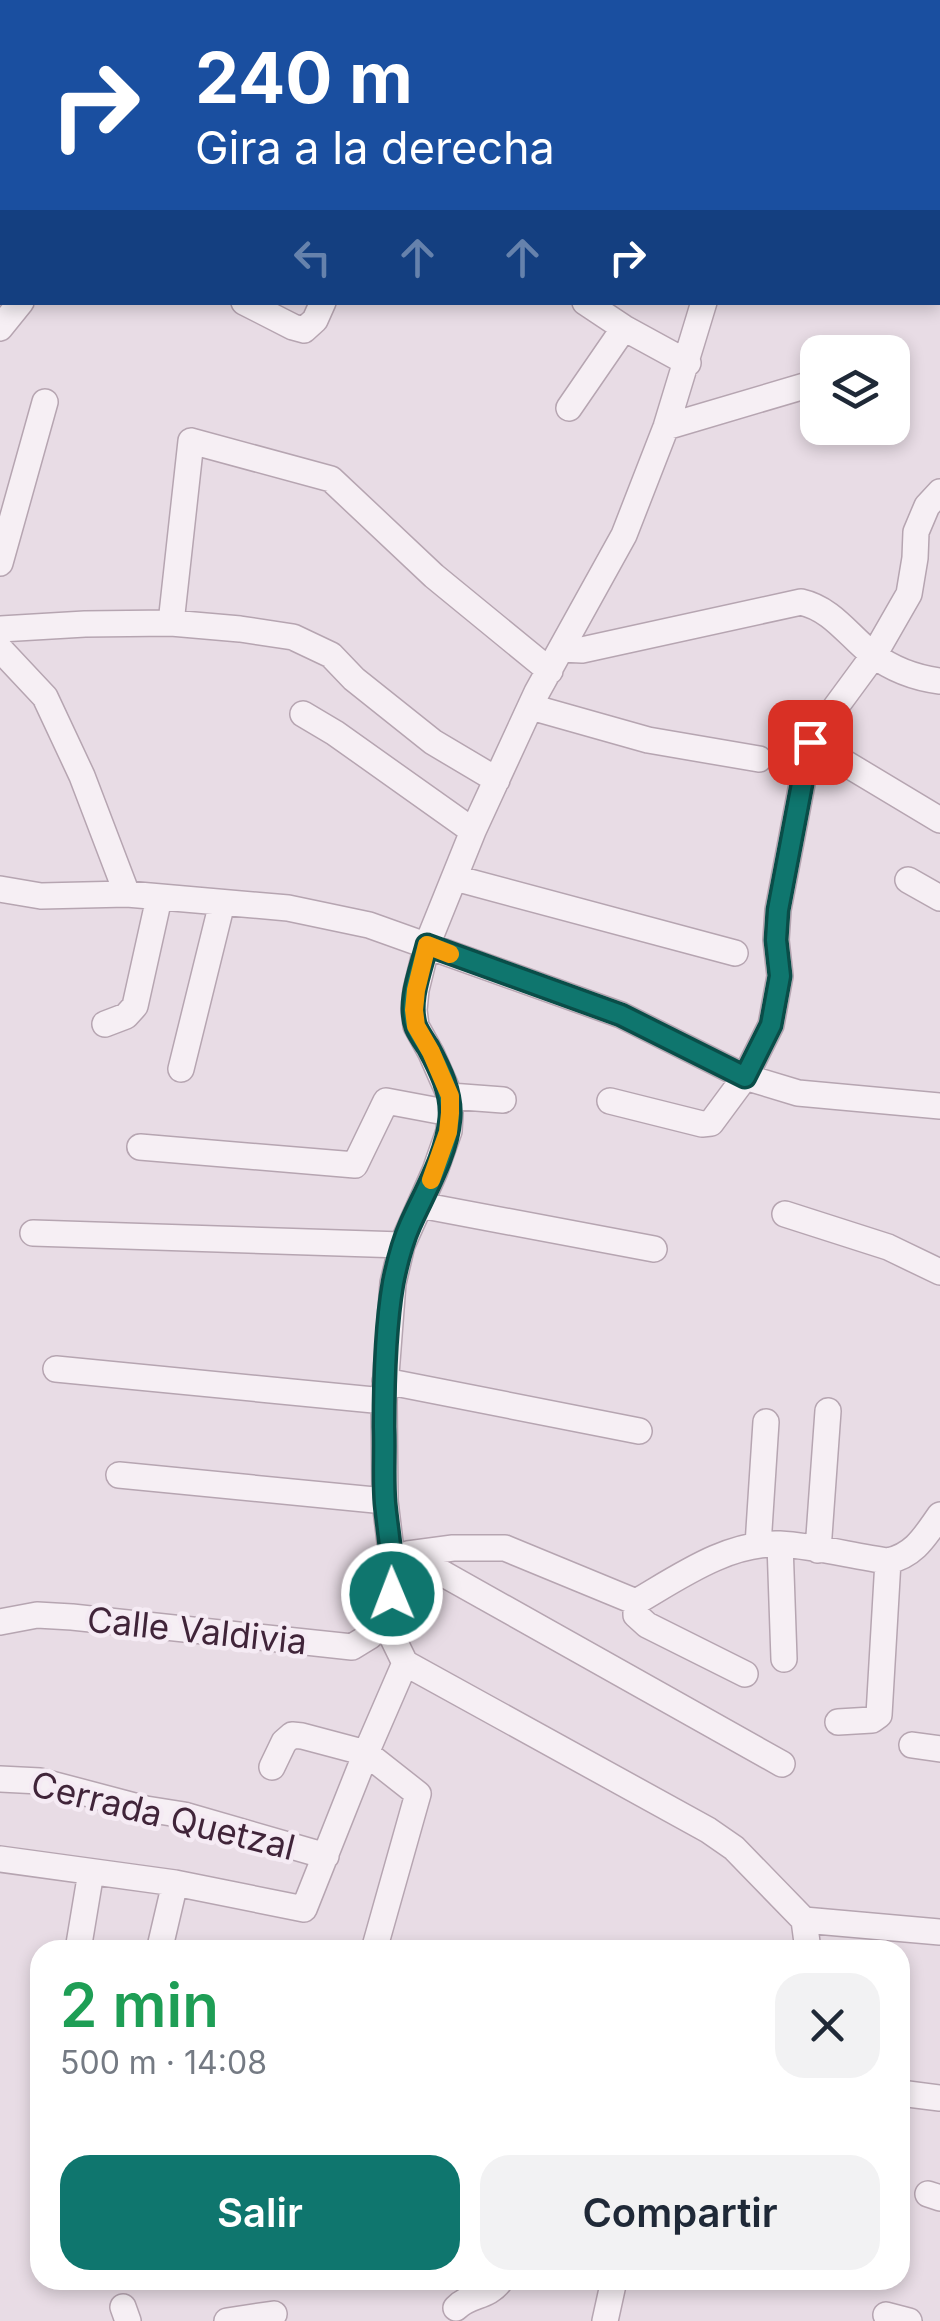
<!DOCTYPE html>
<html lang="es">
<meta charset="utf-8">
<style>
:root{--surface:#fff;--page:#f2f2f3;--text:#1f2937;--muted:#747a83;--accent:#0f766e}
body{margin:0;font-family:Inter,sans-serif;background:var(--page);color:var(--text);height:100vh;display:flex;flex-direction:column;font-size:38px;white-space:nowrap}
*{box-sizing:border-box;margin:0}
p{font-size:32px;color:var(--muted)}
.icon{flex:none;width:55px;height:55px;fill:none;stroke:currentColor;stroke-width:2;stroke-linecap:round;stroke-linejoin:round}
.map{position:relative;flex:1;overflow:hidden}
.panel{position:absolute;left:30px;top:1940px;width:880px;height:350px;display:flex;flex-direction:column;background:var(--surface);border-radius:30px;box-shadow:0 5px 15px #0003}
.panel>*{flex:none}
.banner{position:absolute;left:0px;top:0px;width:940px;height:305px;box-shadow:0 5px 15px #0003;background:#1a4fa0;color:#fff;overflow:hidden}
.fabs{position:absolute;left:800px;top:335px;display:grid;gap:20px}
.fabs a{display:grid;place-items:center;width:110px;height:110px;border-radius:20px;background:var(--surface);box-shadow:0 5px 15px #0003;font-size:50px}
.pin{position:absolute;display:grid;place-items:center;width:85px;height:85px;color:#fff;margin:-42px;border-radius:20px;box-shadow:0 5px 15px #0006}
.me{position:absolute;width:110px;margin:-55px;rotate:359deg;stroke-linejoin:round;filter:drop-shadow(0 0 8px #0008)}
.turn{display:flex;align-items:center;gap:35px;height:210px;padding:0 30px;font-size:45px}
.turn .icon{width:130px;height:130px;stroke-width:2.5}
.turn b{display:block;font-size:70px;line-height:85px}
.lanes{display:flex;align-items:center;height:95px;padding:0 30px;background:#0003;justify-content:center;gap:50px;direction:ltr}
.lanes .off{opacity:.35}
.round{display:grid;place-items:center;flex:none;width:105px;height:105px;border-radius:30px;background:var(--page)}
.summary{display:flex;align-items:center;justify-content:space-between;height:170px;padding:0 30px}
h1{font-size:60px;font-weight:600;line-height:75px;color:#1e9e55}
.primary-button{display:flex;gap:20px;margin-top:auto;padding:20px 30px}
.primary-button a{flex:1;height:115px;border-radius:30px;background:var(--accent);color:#fff;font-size:40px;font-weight:600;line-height:115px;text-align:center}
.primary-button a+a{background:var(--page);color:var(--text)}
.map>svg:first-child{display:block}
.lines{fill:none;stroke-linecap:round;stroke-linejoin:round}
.minor-casing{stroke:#b6a5b1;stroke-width:28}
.minor{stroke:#f6eff4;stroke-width:25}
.route-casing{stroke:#0a4d48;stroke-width:25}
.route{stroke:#0f766e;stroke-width:18}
.slow{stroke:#f59e0b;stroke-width:18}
.labels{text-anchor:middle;stroke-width:9;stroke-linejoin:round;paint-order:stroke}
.street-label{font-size:35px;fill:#402439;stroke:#f5ebf4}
</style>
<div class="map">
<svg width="940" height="2321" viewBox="0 0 940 2321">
<rect width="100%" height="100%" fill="#e8dce5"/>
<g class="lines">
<g class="minor-casing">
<path id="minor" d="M53 0 57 2
M339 0 343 2
M159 2 161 0
M191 2 193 0
M672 2V0
M938 253 940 254
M244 302 293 327 304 330 315 320 323 302
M585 302 624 328 688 363
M0 328 21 302
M569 408 624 328
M666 427 818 382
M0 563 45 402
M171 623 191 441 331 479 434 576 550 671
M0 629 85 624 171 623 240 629 293 637 331 655 354 679 433 742 497 780
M0 649 45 697 82 776 127 894
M561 649 582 650 801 602C832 609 848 635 872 654 892 669 916 678 940 681
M531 707 648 740 759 759
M303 714 335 733 473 831
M810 742 940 820
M455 878 735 953
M908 880 940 898
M0 889 41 896 127 894 288 908 369 925 621 1015 745 1077 798 1093 940 1106
M105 1024 126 1016 135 1006 159 898
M181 1069 222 903
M450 1096 503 1100
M610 1101 702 1124 711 1123 745 1077 771 1025 780 976 776 940 778 910 810 742 874 655 909 594 915 558 916 532 927 506 940 492
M140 1147 355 1165 386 1101 450 1113
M420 1205 654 1249
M785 1214 888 1247 940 1272
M33 1233 402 1245
M56 1369 384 1401
M385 1381 639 1431
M119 1475 385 1501
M780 1544 784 1659
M758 1545 766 1422
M818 1550 828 1411
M408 1554 782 1764
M393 1567 408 1554 453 1548H505L636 1602C679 1577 728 1542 780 1544 815 1546 852 1556 888 1561 915 1555 925 1536 940 1515
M636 1602V1615L647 1625 745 1674
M0 1622 37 1615 72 1617 352 1647 370 1636 384 1620
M405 1663 384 1620 391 1594 393 1567 385 1501 384 1401 393 1283 402 1245 435 1171 449 1131 450 1113V1096L431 1053 416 1026 414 1010 416 990 427 945 473 831 537 692 624 535 666 427 704 302
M405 1663 708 1830 734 1848 804 1920
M838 1722 872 1720 879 1715 888 1561
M912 1745 940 1749
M272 1767 284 1742 292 1735 302 1736 366 1753 418 1794 374 1950
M0 1779 40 1781 146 1809 184 1815 326 1856
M0 1859 175 1883 304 1909 366 1753 405 1663
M804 1920 940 1932
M804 1920 808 1950
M160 1947 175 1883
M78 1950 91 1872
M900 2093 940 2098
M928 2194 940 2198
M123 2307 128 2321
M456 2308C471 2293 487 2299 501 2280
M886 2315 909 2321
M227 2321 274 2314
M605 2321 614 2280"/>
</g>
<use href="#minor" class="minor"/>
</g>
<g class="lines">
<g class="route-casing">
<path id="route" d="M392 1594C394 1563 388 1534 385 1503 383 1478 385 1453 384 1427 384 1380 385 1330 393 1283 397 1263 402 1243 410 1225 425 1191 447 1155 450 1118 452 1093 440 1069 428 1047 424 1041 419 1034 416 1027 407 1002 421 969 427 945L621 1015 745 1077 771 1025 780 976 776 940 778 910 810 742"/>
</g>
<use href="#route" class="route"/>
<path class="slow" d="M431 1180 448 1132 450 1113V1096L431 1052 416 1026 414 1010 416 990 427 945 450 954"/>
</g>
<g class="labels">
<g class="street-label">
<text transform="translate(197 1631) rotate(6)" y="12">Calle Valdivia</text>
<text transform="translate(163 1816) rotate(14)" y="12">Cerrada Quetzal</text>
</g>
</g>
</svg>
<div class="fabs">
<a><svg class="icon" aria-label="layers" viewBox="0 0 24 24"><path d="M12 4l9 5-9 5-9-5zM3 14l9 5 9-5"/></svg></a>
</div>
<div class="pin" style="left:810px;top:742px;background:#d93025"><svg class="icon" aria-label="arrive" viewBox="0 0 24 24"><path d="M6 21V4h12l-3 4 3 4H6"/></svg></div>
<svg class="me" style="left:392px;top:1594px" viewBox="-20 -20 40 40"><circle r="17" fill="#0f766e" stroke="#fff" stroke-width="3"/><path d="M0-11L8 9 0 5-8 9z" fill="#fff"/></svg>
<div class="banner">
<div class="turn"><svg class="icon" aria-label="right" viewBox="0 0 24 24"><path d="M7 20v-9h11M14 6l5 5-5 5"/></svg><div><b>240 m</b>Gira a la derecha</div></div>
<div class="lanes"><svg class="icon off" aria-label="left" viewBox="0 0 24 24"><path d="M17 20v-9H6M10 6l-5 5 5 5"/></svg><svg class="icon off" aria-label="ahead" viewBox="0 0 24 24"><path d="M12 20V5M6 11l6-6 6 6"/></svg><svg class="icon off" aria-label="ahead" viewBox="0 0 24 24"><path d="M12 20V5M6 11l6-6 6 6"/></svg><svg class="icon" aria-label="right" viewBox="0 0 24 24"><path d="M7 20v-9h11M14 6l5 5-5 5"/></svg></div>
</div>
<section class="panel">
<div class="summary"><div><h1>2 min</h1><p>500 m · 14:08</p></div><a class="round"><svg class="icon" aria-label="close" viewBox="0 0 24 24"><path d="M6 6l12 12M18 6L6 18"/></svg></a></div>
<div class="primary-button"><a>Salir</a><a>Compartir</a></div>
</section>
</div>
